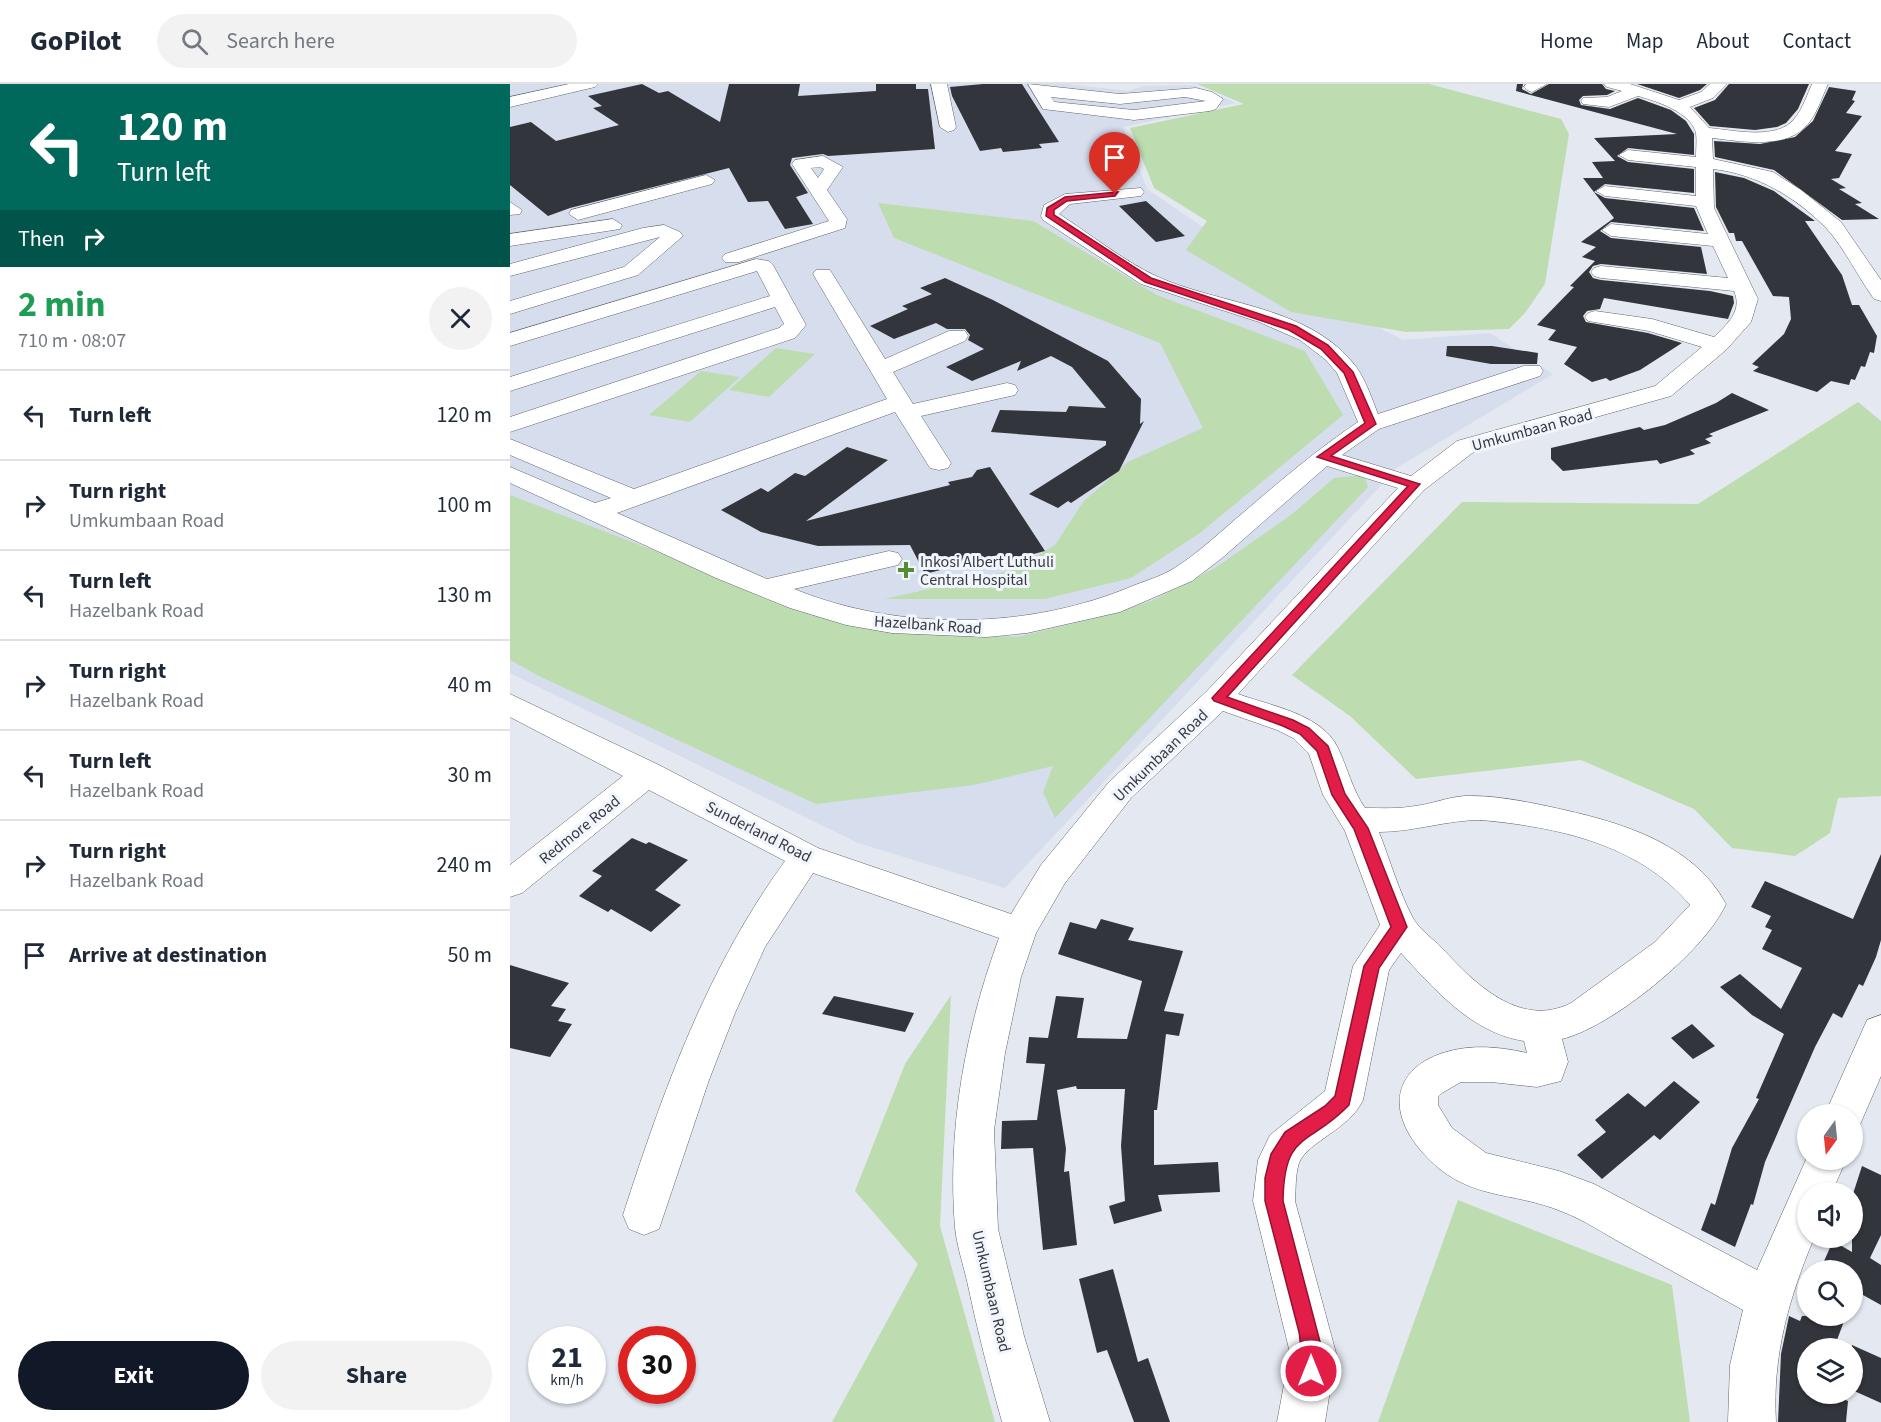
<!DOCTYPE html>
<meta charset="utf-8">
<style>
:root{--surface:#fff;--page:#f2f2f3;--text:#1f2937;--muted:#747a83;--line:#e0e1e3;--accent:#111827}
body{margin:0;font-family:"Source Sans 3",sans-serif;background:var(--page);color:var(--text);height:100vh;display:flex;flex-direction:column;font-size:22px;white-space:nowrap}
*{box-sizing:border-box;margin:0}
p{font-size:20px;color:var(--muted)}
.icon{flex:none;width:33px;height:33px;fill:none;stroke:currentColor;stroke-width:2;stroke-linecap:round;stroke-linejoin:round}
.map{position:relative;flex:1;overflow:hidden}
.sheet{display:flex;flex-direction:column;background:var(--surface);width:510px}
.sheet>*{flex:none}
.hud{background:#00695c;color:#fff;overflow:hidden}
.needle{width:39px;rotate:195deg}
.buttons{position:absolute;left:1287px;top:1020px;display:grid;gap:12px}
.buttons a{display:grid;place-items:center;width:66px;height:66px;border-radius:50%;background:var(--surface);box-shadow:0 2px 4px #0004;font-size:30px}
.speed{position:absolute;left:18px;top:1242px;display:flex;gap:12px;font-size:30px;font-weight:700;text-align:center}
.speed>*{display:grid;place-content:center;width:78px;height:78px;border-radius:50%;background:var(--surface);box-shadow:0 2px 4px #0004;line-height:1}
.speed small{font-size:15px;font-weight:400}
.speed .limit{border:9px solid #d22;background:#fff;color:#111}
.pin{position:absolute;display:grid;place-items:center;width:51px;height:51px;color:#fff;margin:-62px -26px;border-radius:50% 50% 50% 0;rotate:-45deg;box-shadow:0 0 6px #0007}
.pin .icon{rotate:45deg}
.me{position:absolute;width:66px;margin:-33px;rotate:0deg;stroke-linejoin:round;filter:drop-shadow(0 0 4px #0008)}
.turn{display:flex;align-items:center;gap:21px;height:126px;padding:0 18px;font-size:27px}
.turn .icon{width:78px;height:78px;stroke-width:2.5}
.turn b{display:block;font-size:42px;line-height:51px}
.then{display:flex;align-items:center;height:57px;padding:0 18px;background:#0003;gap:12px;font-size:22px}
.round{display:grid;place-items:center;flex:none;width:63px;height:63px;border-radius:32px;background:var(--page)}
.overview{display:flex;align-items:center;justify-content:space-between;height:102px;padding:0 18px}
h1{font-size:36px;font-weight:700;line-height:45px;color:#1e9e55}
.cta{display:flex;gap:12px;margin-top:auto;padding:12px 18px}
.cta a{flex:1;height:69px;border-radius:36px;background:var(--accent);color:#fff;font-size:24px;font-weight:700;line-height:69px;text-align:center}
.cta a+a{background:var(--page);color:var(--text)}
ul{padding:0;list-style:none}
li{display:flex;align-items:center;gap:18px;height:90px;padding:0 18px;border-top:2px solid var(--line)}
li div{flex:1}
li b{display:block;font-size:22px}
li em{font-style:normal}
header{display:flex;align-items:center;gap:36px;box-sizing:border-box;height:84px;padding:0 30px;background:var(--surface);border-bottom:2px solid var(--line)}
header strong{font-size:28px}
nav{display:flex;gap:33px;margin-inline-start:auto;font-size:21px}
.search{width:420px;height:54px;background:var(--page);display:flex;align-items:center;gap:15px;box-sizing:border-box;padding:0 21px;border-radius:33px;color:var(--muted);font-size:22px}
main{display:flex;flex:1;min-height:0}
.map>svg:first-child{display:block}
.built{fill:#d6ddec}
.green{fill:#bdddb0}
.building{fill:#33353c}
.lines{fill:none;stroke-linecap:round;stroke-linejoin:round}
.minor-casing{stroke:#61646b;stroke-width:1}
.minor{fill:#fff;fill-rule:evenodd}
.route{fill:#e11d48;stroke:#92132f;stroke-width:1.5}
.poi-dot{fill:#508e2f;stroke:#f1f5fe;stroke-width:2}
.labels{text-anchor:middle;stroke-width:6;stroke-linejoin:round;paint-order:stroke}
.street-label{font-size:16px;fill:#393a3e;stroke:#f1f5fe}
.poi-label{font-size:16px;fill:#393a3e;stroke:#f1f5fe;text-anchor:start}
</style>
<header>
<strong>GoPilot</strong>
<div class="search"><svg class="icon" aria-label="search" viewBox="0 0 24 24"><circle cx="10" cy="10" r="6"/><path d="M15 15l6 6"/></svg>Search here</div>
<nav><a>Home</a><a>Map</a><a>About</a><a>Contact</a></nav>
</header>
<main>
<section class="sheet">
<div class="hud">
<div class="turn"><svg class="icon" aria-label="left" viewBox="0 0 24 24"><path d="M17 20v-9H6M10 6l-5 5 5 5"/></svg><div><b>120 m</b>Turn left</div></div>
<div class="then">Then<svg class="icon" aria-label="right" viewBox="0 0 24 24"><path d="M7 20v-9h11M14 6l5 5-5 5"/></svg></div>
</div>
<div class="overview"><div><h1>2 min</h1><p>710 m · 08:07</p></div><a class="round"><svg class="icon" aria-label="close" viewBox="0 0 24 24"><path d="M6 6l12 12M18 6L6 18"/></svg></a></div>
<ul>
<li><svg class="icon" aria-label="left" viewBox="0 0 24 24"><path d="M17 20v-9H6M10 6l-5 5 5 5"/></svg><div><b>Turn left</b></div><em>120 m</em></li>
<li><svg class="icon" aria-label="right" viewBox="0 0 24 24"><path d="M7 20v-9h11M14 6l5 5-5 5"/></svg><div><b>Turn right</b><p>Umkumbaan Road</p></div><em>100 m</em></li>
<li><svg class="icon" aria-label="left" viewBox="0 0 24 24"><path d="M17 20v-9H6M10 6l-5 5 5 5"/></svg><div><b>Turn left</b><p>Hazelbank Road</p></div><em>130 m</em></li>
<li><svg class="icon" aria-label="right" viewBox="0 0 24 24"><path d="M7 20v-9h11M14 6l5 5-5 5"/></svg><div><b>Turn right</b><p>Hazelbank Road</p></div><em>40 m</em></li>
<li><svg class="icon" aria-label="left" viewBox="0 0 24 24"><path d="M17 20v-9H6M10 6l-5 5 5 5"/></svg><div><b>Turn left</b><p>Hazelbank Road</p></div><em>30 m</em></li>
<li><svg class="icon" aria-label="right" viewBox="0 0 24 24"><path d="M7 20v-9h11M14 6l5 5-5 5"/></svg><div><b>Turn right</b><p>Hazelbank Road</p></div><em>240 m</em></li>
<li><svg class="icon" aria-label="arrive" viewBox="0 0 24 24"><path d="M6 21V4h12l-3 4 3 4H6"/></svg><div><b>Arrive at destination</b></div><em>50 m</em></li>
</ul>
<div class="cta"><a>Exit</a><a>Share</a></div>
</section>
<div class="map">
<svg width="1371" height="1338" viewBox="0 0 1371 1338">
<rect width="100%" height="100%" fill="#e4e8f0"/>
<path class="built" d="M0 0H557L618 7 634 2 684 1 726 19 613 43 637 105 753 184 893 256 980 249 1043 290 888 383 495 804 348 759 0 589Z"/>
<path class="green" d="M687 0H919L1051 35 1059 50 1035 200 1015 229 999 245 896 248 781 228 676 166 697 137 644 104 620 44 734 20Z
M368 119 523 137 647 211 795 267 833 331 690 449 621 494 535 515H374L504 486 545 461 573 418 618 378 693 344 650 259 384 154Z
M266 264 305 270 259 313 219 306Z
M191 287 230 293 180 338 139 331Z
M1348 318 1371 337V712L1328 714 1320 749 1285 772 1222 764 1184 725 1071 676 906 695 840 632 782 591 952 418 1188 420Z
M854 391 858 403 545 734 533 708 543 682 464 701 306 720 31 593 0 576V411L343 543 507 553 582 535 641 517 705 484 781 431 824 394Z
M441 911 430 1142 485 1338H322L408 1180 345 1107 395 980Z
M948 1116 1162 1201 1180 1338H868Z"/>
<path class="building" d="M132 0 149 9 158 7 210 38 219 0H290L288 12 366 7V0H406V5H418L425 65 318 72 313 70 282 74 280 81 298 109 286 113 303 140 275 145 258 117 238 118 219 84 60 124 38 132 0 101V43L21 38 46 57 109 41 83 24 92 22 78 12Z
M473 0H512L549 58 529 60 532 64 493 68 491 64 470 67 442 12 440 3Z
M1007 0H1013L1012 5 1021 10 1039 0H1092L1096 5 1105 7 1097 11 1073 12 1069 16 1071 21 1100 25 1128 14 1161 26 1176 37 1184 50V71L1118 64 1107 72 1118 78 1184 85V109L1095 100 1084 108 1095 114 1184 124 1194 147 1101 138 1090 147 1101 154 1191 163 1197 190 1091 180 1083 182 1079 188 1083 194 1091 196 1200 207 1223 212 1224 219 1218 235 1094 214 1090 225 1077 227 1073 232 1076 238 1138 249 1172 259 1130 286 1100 297 1096 294 1082 298 1054 280 1067 263 1038 256 1046 246 1027 241 1064 203 1060 202 1085 177 1072 173 1086 163 1071 158 1104 134 1073 94H1093L1082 78 1105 77 1084 54 1167 50 1006 7Z
M1127 0H1197L1190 6 1169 14Z
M1219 0H1299L1288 25 1276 39 1267 43 1245 46 1200 42 1184 24 1205 16Z
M1319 3 1346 7 1342 16 1345 17 1336 29 1352 32 1325 67 1342 70 1329 94 1321 95 1336 104 1329 105 1352 119 1345 120 1369 135 1332 136 1264 86 1205 73 1204 57 1250 60 1285 53 1303 37Z
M1205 88 1234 94 1264 107 1305 137H1295L1332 191 1342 221H1349L1367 252 1364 269 1360 268 1355 283 1351 282 1345 296 1341 295 1339 301 1321 297 1307 308 1243 287 1249 283 1242 280 1274 250 1281 235 1279 213 1263 212 1232 157H1226L1224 149H1219L1206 123Z
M636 117 675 152 646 158 609 122Z
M435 194 483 216 598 277 631 315 630 340 634 337 609 387 561 419 558 417 548 424 519 410 596 361V357L481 348 490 326 556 328 559 322 596 324 562 283 541 272 507 287 511 277 462 297 436 283 474 265 458 256 460 251 455 245H437L426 239 384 255 360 242 398 225 392 222 422 210 410 204Z
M937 262H982L1028 269 1027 280H981L936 272Z
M1222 309 1259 326 1199 350 1203 352 1195 355 1201 359 1180 366 1185 370 1150 380 1147 376 1053 387 1041 375V364L1130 343 1134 346 1155 341 1206 319Z
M337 363 378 376 296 437 440 401 438 398 462 393 467 386 480 383 535 467 492 478 488 471 415 490 400 461 308 462 251 448 211 426 251 404 258 408 285 389 295 392Z
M122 754 136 760 139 758 178 776 145 806 171 821 141 848 101 825 98 828 69 812 92 792 82 787Z
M1371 770V856L1366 873 1353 902 1349 900 1332 934 1323 929 1305 963 1255 1078 1243 1121 1241 1120 1225 1163 1191 1146 1201 1119 1205 1121 1222 1064 1249 1015 1246 1014 1274 950 1242 931 1210 903 1230 890 1271 925 1292 884 1252 865 1262 846 1255 843 1261 832 1241 823 1255 797 1343 835Z
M591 835 624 844 618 856 673 867 654 927 674 930 669 952 656 950 647 1026H644V1081L708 1078 710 1108 648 1111 652 1127 604 1140 599 1122 615 1117 611 1062 615 1005H567L566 1002 547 1006 556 1065 554 1088 559 1087 567 1161 533 1166 523 1064 491 1065 492 1037 527 1036 535 980 516 979 519 953 538 954 546 912 574 914 567 954 617 955 632 897 548 870 560 838 586 845Z
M0 881 59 899 41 922 56 925 48 937 62 940 40 973 0 964Z
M324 912 404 929 395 948 312 930Z
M1182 940 1205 962 1183 975 1161 954Z
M1164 997 1190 1018 1150 1056 1144 1051 1092 1095 1067 1071 1096 1048 1085 1036 1118 1009 1135 1023Z
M1352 1082 1371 1091V1151L1360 1174 1371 1181V1221L1344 1206 1342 1209V1186H1310L1323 1157 1342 1168V1113Z
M603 1185 628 1278 638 1274 660 1338H624L597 1266 587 1269 569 1195Z
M1279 1232 1290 1237 1292 1232H1336L1324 1264H1298V1310H1319L1338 1317 1336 1338H1268L1271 1270Z
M1342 1261 1371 1274V1319L1342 1306Z"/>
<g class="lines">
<g class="minor-casing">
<path id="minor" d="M59 0H88L85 3 0 23V13Z
M421 0H437L446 43 444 46 438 48 430 43Z
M518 0 610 10 686 4 702 8 713 15 706 25 700 27 624 36 533 25ZM541 13 610 20 675 13 696 17 624 26 544 18Z
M1016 0H1037L1022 8 1017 6 1014 3Z
M1094 0H1120L1169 16 1191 8 1200 0H1217L1203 14 1180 23 1199 44C1223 46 1268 57 1285 34 1293 24 1297 11 1302 0H1318C1311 15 1306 34 1293 45 1271 65 1229 57 1202 54L1203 75 1263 88 1291 106 1331 138 1371 196V217L1364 215C1348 193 1335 165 1317 145 1286 113 1247 90 1203 85L1204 124 1248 215 1241 238 1216 266 1161 312 965 367 914 406 728 610C761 622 812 630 828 664 838 685 842 705 855 724 872 724 889 725 905 722 922 720 938 713 955 712 983 711 1013 717 1041 723 1106 737 1182 757 1216 820 1195 867 1102 943 1052 955L1058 978 1051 997 1027 1003 981 998H951L932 1009 928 1013V1021L942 1044 976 1069 1049 1087 1084 1100 1247 1186 1298 1071V1076H1336L1322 1108H1298V1154H1304C1279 1214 1262 1272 1266 1338H1218L1220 1281 1233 1226C1193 1204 1153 1182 1113 1160 1093 1149 1074 1136 1053 1128 1002 1106 956 1118 913 1069 871 1022 887 976 949 965 971 961 996 964 1017 969L1014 957C962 949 925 906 891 869L879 886 853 1016C840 1045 797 1058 789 1079 785 1091 786 1105 785 1117L826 1269 815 1338H767L780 1269 743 1117 748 1076 760 1051 815 1007 843 882 870 841 835 747 813 711 799 670 783 654 767 646 713 627 621 714 555 799 526 849 511 893 495 969 484 1046 488 1145 514 1252 540 1338H492C479 1291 467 1245 457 1197 453 1180 447 1162 445 1144 437 1046 455 946 489 854L303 789 255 863 225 929 199 996 149 1145 134 1151 119 1145 113 1131C153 1007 197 884 275 777L139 706 12 809 0 813V781L113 692 0 633V610L149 681 308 764 501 830 531 781 599 698 697 607 888 404 817 382 712 474 682 497 610 528 517 549 477 553 382 549 336 541 280 524 206 494 0 399V383L85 419 101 414 0 371V355L124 405 377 315 303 190 306 186H320L375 275 439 247H455L458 252 455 257 383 288 403 320 497 299 505 301 508 306 505 311 411 332 441 379 438 384 429 386 420 384 385 328 107 429 257 495 379 467 388 469 392 475 388 481 284 505C390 548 520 546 625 501 638 496 652 492 663 485 689 469 711 447 734 428 771 396 808 365 848 338L827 289 816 276 790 256 749 238 631 200 533 136 531 132 534 121 555 110 631 104 634 108 631 112 560 120 549 130C577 148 617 179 646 192 712 222 800 221 847 284 856 297 862 315 868 330L1014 282H1030L1033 287 1030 292 869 345 832 371 901 392 947 357 1145 302 1192 263 1139 247 1078 237 1075 233 1078 229 1085 227 1142 235 1204 253C1217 240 1233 227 1224 207L1091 194 1084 192 1081 188 1084 184 1091 182 1218 194 1203 162 1101 152 1092 146 1101 140 1198 150 1186 122 1095 112 1086 107 1095 102 1186 112V83L1118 76 1109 71 1118 66 1186 73C1186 66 1187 56 1186 49 1181 28 1146 17 1128 12L1099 23 1073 20 1071 17 1073 14 1097 13 1112 7 1097 3ZM971 736C1047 743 1129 760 1180 821L1145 858 1061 919C1010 945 964 899 932 864 923 855 909 845 903 834 889 808 880 776 869 748 904 748 936 736 971 736Z
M313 72 333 83 317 106 337 135 335 144 229 178H215L212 174 215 170 319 137 282 80 285 76ZM310 83 314 85 308 94 301 84Z
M196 91 205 96 202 100 68 136 59 130 61 126Z
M0 118 12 126 10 130 0 131Z
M103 135 112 141 110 145 0 162V150Z
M154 141 170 148 173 152 128 191 0 230V217L114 183 150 153 0 192V180L133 144Z
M246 175 259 177 263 181 296 241 285 254 0 348V333L269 244 274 240 265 223 0 307V293L260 212 247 187 0 262V249Z
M1371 931V992L1349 1043 1342 1045V1030H1315L1357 936Z"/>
</g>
<use href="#minor" class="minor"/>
</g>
<path class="route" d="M608 108 605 112 557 117 544 126V131L641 194 786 242 818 261 843 288 866 340 821 372 910 400 717 613 783 636 799 644 818 662 835 710 858 744 897 843 869 884 839 1021C799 1063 774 1046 773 1117L813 1269 808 1295 801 1298 794 1295C789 1283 792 1262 789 1248L755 1117V1094L761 1070 775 1048 815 1022 825 1012 854 882 881 843 844 745 822 711 807 667 790 650 773 642 704 617 702 614 898 402 807 373 855 339 834 289 811 265 779 246 635 198 536 132 537 124 555 113Z"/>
<path class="poi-dot" d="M393 477h6v6h6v6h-6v6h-6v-6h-6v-6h6z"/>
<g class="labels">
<g class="street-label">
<text transform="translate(1022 345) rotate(-15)" y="6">Umkumbaan Road</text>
<text transform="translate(418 540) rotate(4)" y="6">Hazelbank Road</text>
<text transform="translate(650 671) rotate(-44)" y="6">Umkumbaan Road</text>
<text transform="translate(69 745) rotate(-39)" y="6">Redmore Road</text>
<text transform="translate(249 747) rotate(27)" y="6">Sunderland Road</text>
<text transform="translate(482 1207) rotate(77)" y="6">Umkumbaan Road</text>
</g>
<g class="poi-label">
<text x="410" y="483">Inkosi Albert Luthuli<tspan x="410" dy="18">Central Hospital</tspan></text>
</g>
</g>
</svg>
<div class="buttons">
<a><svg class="needle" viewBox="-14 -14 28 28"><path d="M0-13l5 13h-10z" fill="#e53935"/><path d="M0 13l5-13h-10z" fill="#747a83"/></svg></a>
<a><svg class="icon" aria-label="sound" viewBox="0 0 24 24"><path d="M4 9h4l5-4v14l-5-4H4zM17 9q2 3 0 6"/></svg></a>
<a><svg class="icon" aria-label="search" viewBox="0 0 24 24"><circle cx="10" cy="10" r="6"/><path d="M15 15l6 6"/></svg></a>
<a><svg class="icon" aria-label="layers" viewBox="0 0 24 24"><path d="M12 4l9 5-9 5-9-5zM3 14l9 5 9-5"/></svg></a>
</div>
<div class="speed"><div>21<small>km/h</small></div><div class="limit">30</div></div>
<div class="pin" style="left:605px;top:110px;background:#d93025"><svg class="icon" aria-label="arrive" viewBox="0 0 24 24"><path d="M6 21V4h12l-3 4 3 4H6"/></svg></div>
<svg class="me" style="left:801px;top:1287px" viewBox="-20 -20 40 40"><circle r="17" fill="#e11d48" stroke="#fff" stroke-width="3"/><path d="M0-11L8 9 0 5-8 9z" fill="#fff"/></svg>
</div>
</main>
